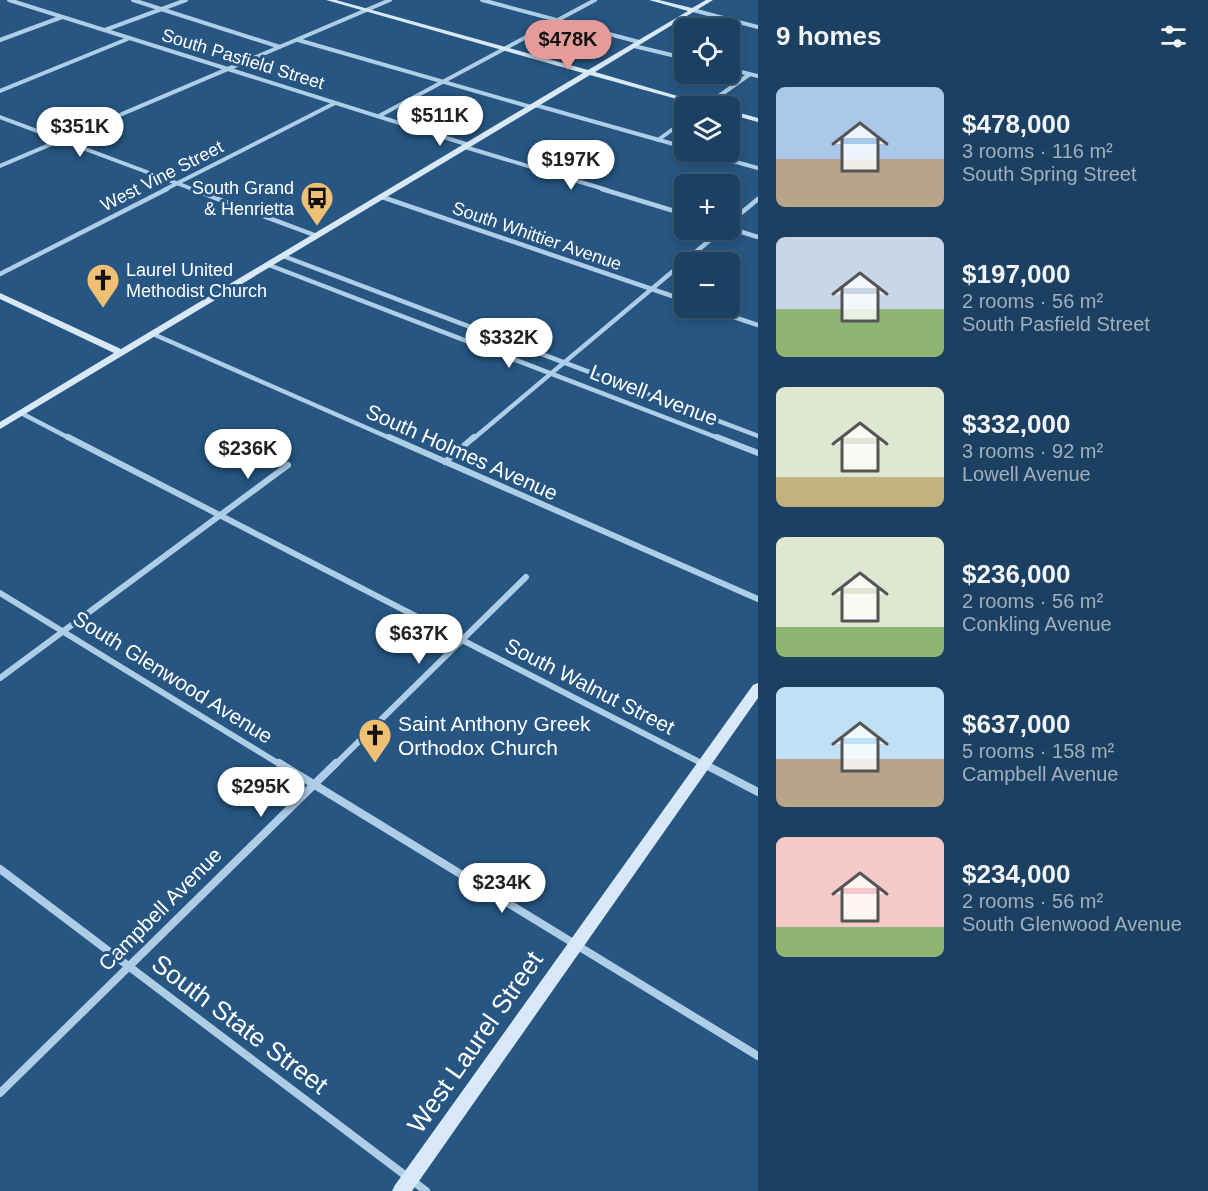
<!DOCTYPE html>
<html lang="en">
<head>
<meta charset="utf-8">
<style>
  :root { --surface:#1c4061; --page:#254767; --text:#f1f3f6; --muted:#a0afbd; --line:#3a5976; --accent:#e69b98 }
  body { margin:0; font-family:Helvetica,sans-serif; background:var(--page); color:var(--text); height:100vh; display:flex; flex-direction:column; font-size:22px; white-space:nowrap }
  * { box-sizing:border-box; margin:0 }
  p { font-size:20px; color:var(--muted) }
  .icon { flex:none; width:33px; height:33px; fill:none; stroke:currentColor; stroke-width:2; stroke-linecap:round; stroke-linejoin:round }
  .map { position:relative; flex:1; overflow:hidden }
  .drawer { display:flex; flex-direction:column; background:var(--surface); width:450px }
  .drawer>* { flex:none }
  .tools { position:absolute; left:674px; top:18px; display:grid; gap:12px }
  .tools a { display:grid; place-items:center; width:66px; height:66px; border-radius:9px; background:var(--surface); box-shadow:0 3px 9px #0003,0 0 0 2px var(--line); font-size:30px }
  .price { position:absolute; translate:-50% -51px; padding:0 14px; border-radius:21px; background:#fff; color:#222; font-size:20px; line-height:39px; filter:drop-shadow(0 2px 3px #0008) }
  .price::after { content:''; position:absolute; left:50%; top:36px; width:18px; height:14px; margin-left:-9px; background:inherit; clip-path:polygon(0 0,100% 0,50% 100%) }
  .price.on { background:var(--accent); color:#111 }
  ul { padding:0; list-style:none }
  li { display:flex; align-items:center; gap:18px; height:150px; padding:0 18px }
  li span { display:grid; place-items:center; flex:none; width:168px; height:120px; border-radius:9px; color:#555 }
  li>.icon { margin-inline-start:auto }
  span .icon { width:72px; height:72px; fill:#fffc; stroke-width:1 }
  li b { font-size:26px }
  h2 { display:flex; justify-content:space-between; align-items:center; height:72px; padding:0 18px; font-size:26px }
  main { display:flex; flex:1; min-height:0 }
  .map>svg:first-child { display:block }
  .lines { fill:none; stroke-linecap:round; stroke-linejoin:round }
  .street-far3 { stroke:#aecde6; stroke-width:4 }
  .street-far2 { stroke:#aecde6; stroke-width:4.5 }
  .street-far1 { stroke:#aecde6; stroke-width:6 }
  .street { stroke:#aecde6; stroke-width:8 }
  .secondary { fill:#d8e8f6; fill-rule:evenodd }
  .labels { text-anchor:middle; dominant-baseline:central; stroke-width:6; stroke-linejoin:round; paint-order:stroke }
  .far-street-label { font-size:18px; fill:#fff; stroke:#265681 }
  .far-poi-label { font-size:18px; fill:#fff; stroke:#265681; text-anchor:end }
  .street-label { font-size:21px; fill:#fff; stroke:#265681 }
  .poi-label { font-size:21px; fill:#fff; stroke:#265681; text-anchor:start }
  .near-street-label { font-size:26px; fill:#fff; stroke:#265681 }
</style>
</head>
<body>
<main>
<div class="map">
<svg width="758" height="1191" viewBox="0 0 758 1191">
  <rect width="100%" height="100%" fill="#265681"/>
  <g class="lines">
    <!-- street-far3 -->
    <path class="street-far3" d="M9,0L469,145
      M133,0L280,47
      M482,0L639,42
      M693,10L758,27
      M105,30L186,0
      M0,40L62,17
      M298,40L531,107
      M634,46L684,58
      M729,69L758,76
      M0,91L130,38
      M535,105L684,147
      M705,106L750,74
      M379,116L595,0
      M0,117L195,190
      M658,140L684,121
      M465,147L607,190
      M700,152L758,168
      M0,166L390,0
      M164,190L335,103"/>
    <!-- street-far2 -->
    <path class="street-far2" d="M191,189L317,236
      M602,189L684,214
      M382,197L684,300
      M729,223L758,199
      M729,228L758,237
      M283,256L758,436
      M269,265L721,439
      M0,274L167,189
      M707,308L758,325
      M153,334L392,439
      M21,413L71,439
      M473,439L722,230"/>
    <!-- street-far1 -->
    <path class="street-far1" d="M68,437L705,765
      M389,437L758,599
      M717,437L758,453
      M445,462L474,437
      M0,593L281,765
      M0,678L288,465
      M335,765L526,577"/>
    <!-- street -->
    <path class="street" d="M279,763L758,1056
      M702,763L758,792
      M0,869L426,1191
      M0,1093L336,763"/>
    <!-- secondary -->
    <path class="secondary" d="M326,0H336L588,70L688,11L649,0H659L692,8L706,0H713L595,72L712,106H702L590,75L0,429V422L114,353L0,299V293L121,349L583,73Z
      M729,110L758,118V122L729,114Z
      M758,683V698L412,1191H392L395,1185L753,685Z"/>
  </g>
  <!-- icons -->
  <defs>
    <g id="bus-pin" transform="scale(1.725)"><path d="M0 17L-7.5 6A9.5 9.5 0 1 1 7.5 6Z" fill="#efc074" stroke="#265681"/><path d="M-5-6H5V4H4V6H2V4H-2V6H-4V4H-5ZM-3.5-4V0h7V-4ZM-3.5 1.2v1.5H-2V1.2ZM2 1.2v1.5H3.5V1.2Z" fill="#111"/></g>
    <g id="church-pin" transform="scale(1.725)"><path d="M0 17L-7.5 6A9.5 9.5 0 1 1 7.5 6Z" fill="#efc074" stroke="#265681"/><path d="M-1.2-6h2.4v3.5h3.3v2.4h-3.3V6h-2.4V-.1h-3.3v-2.4h3.3Z" fill="#111"/></g>
  </defs>
  <g fill-rule="evenodd">
    <use href="#bus-pin" x="317" y="198"/>
    <use href="#church-pin" x="103" y="280"/>
    <use href="#church-pin" x="375" y="735"/>
  </g>
  <g class="labels">
    <!-- far-street labels -->
    <g class="far-street-label">
      <text transform="translate(243 59) rotate(17)">South Pasfield Street</text>
      <text transform="translate(162 176) rotate(-27)">West Vine Street</text>
      <text transform="translate(537 236) rotate(19)">South Whittier Avenue</text>
    </g>
    <!-- far-poi labels -->
    <g class="far-poi-label">
      <text x="294" y="188">South Grand<tspan x="294" dy="21">&amp; Henrietta</tspan></text>
      <text x="126" y="270" text-anchor="start">Laurel United<tspan x="126" dy="21">Methodist Church</tspan></text>
    </g>
    <!-- street labels -->
    <g class="street-label">
      <text transform="translate(654 395) rotate(21)">Lowell Avenue</text>
      <text transform="translate(462 452) rotate(24)">South Holmes Avenue</text>
      <text transform="translate(173 677) rotate(32)">South Glenwood Avenue</text>
      <text transform="translate(590 686) rotate(27)">South Walnut Street</text>
      <text transform="translate(160 909) rotate(-45)">Campbell Avenue</text>
    </g>
    <!-- poi labels -->
    <g class="poi-label">
      <text x="398" y="723">Saint Anthony Greek<tspan x="398" dy="24">Orthodox Church</tspan></text>
    </g>
    <!-- near-street labels -->
    <g class="near-street-label">
      <text transform="translate(240 1024) rotate(37)">South State Street</text>
      <text transform="translate(475 1042) rotate(-55)">West Laurel Street</text>
    </g>
  </g>
</svg>
<div class="tools">
<a><svg class="icon" aria-label="locate" viewBox="0 0 24 24"><circle cx="12" cy="12" r="6"/><path d="M12 2v4M12 18v4M2 12h4M18 12h4"/></svg></a>
<a><svg class="icon" aria-label="layers" viewBox="0 0 24 24"><path d="M12 4l9 5-9 5-9-5zM3 14l9 5 9-5"/></svg></a>
<a>+</a>
<a>−</a>
</div>
<b class="price on" style="left:568px;top:71px">$478K</b>
<b class="price" style="left:440px;top:147px">$511K</b>
<b class="price" style="left:80px;top:158px">$351K</b>
<b class="price" style="left:571px;top:191px">$197K</b>
<b class="price" style="left:509px;top:369px">$332K</b>
<b class="price" style="left:248px;top:480px">$236K</b>
<b class="price" style="left:419px;top:665px">$637K</b>
<b class="price" style="left:261px;top:818px">$295K</b>
<b class="price" style="left:502px;top:914px">$234K</b>
</div>
<section class="drawer">
<h2>9 homes<svg class="icon" aria-label="filters" viewBox="0 0 24 24"><path d="M4 7h16M4 17h16"/><circle cx="9" cy="7" r="2"/><circle cx="15" cy="17" r="2"/></svg></h2>
<ul>
<li><span style="background:linear-gradient(#a9c7e8 60%,#b9a48a 0)"><svg class="icon" aria-label="home" viewBox="0 0 24 24"><path d="M3 11l9-7 9 7M6 9v11h12V9"/></svg></span><div><b>$478,000</b><p>3 rooms · 116 m²</p><p>South Spring Street</p></div></li>
<li><span style="background:linear-gradient(#c9d6e8 60%,#8fb573 0)"><svg class="icon" aria-label="home" viewBox="0 0 24 24"><path d="M3 11l9-7 9 7M6 9v11h12V9"/></svg></span><div><b>$197,000</b><p>2 rooms · 56 m²</p><p>South Pasfield Street</p></div></li>
<li><span style="background:linear-gradient(#dfe7d0 75%,#c2b280 0)"><svg class="icon" aria-label="home" viewBox="0 0 24 24"><path d="M3 11l9-7 9 7M6 9v11h12V9"/></svg></span><div><b>$332,000</b><p>3 rooms · 92 m²</p><p>Lowell Avenue</p></div></li>
<li><span style="background:linear-gradient(#dfe7d0 75%,#8fb573 0)"><svg class="icon" aria-label="home" viewBox="0 0 24 24"><path d="M3 11l9-7 9 7M6 9v11h12V9"/></svg></span><div><b>$236,000</b><p>2 rooms · 56 m²</p><p>Conkling Avenue</p></div></li>
<li><span style="background:linear-gradient(#bfe0f5 60%,#b9a48a 0)"><svg class="icon" aria-label="home" viewBox="0 0 24 24"><path d="M3 11l9-7 9 7M6 9v11h12V9"/></svg></span><div><b>$637,000</b><p>5 rooms · 158 m²</p><p>Campbell Avenue</p></div></li>
<li><span style="background:linear-gradient(#f6c9c9 75%,#8fb573 0)"><svg class="icon" aria-label="home" viewBox="0 0 24 24"><path d="M3 11l9-7 9 7M6 9v11h12V9"/></svg></span><div><b>$234,000</b><p>2 rooms · 56 m²</p><p>South Glenwood Avenue</p></div></li>
</ul>
</section>
</main>
</body>
</html>
